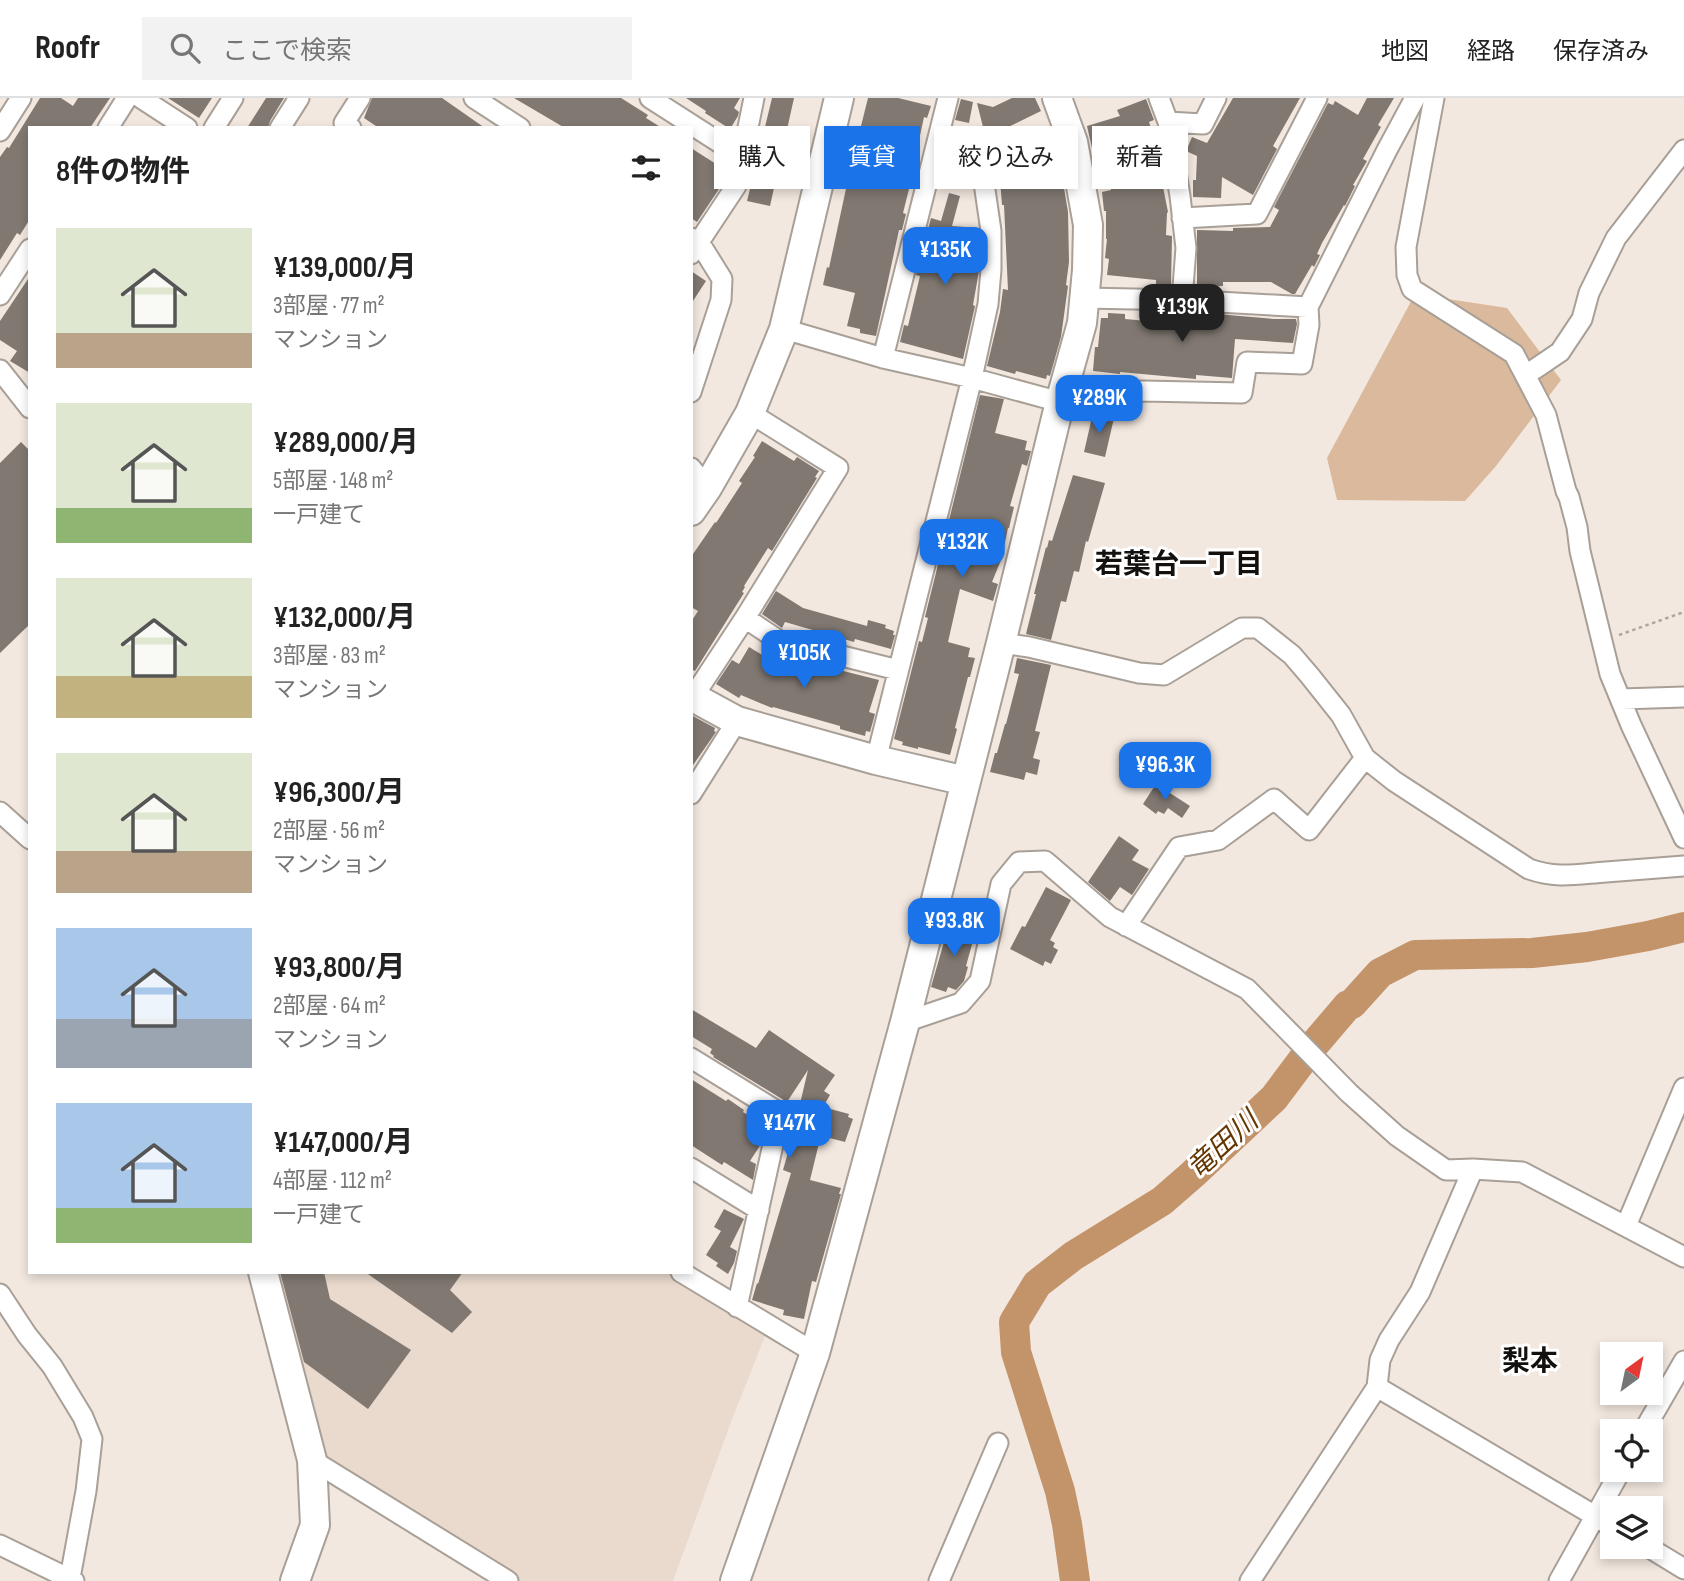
<!DOCTYPE html>
<html lang="ja">
<head>
<meta charset="utf-8">
<style>
  :root { --surface:#fff; --page:#f2f2f2; --text:#222; --muted:#767676; --line:#e0e0e0; --accent:#1a73e8 }
  body { margin:0; font-family:"Sofia Sans Condensed","Noto Sans JP",sans-serif; background:var(--page); color:var(--text); height:100vh; display:flex; flex-direction:column; font-size:26px; white-space:nowrap }
  * { box-sizing:border-box; margin:0 }
  p { font-size:23px; color:var(--muted) }
  .icon { flex:none; width:38px; height:38px; fill:none; stroke:currentColor; stroke-width:2; stroke-linecap:round; stroke-linejoin:round }
  .map { position:relative; flex:1; overflow:hidden }
  .details { position:absolute; left:28px; top:28px; width:665px; height:1148px; display:flex; flex-direction:column; background:var(--surface); border-radius:0px; box-shadow:0 4px 10px #0003 }
  .details>* { flex:none }
  .hud { position:absolute; left:714px; top:28px; width:665px; height:63px; display:flex; gap:14px }
  .needle { width:46px; rotate:33deg }
  .fabs { position:absolute; left:1600px; top:1244px; display:grid; gap:14px }
  .fabs a { display:grid; place-items:center; width:63px; height:63px; border-radius:0px; background:var(--surface); box-shadow:0 4px 10px #0003; font-size:35px }
  .price { position:absolute; translate:-50% -60px; padding:0 16px; border-radius:14px; background:var(--accent); color:#fff; font-size:23px; line-height:46px; filter:drop-shadow(0 2px 4px #0008) }
  .price::after { content:''; position:absolute; left:50%; top:42px; width:21px; height:16px; margin-left:-10px; background:inherit; clip-path:polygon(0 0,100% 0,50% 100%) }
  .price.on { background:#222; color:#fff }
  ul { padding:0; list-style:none }
  li { display:flex; align-items:center; gap:21px; height:175px; padding:0 28px }
  li span { display:grid; place-items:center; flex:none; width:196px; height:140px; border-radius:0px; color:#555 }
  li>.icon { margin-inline-start:auto }
  span .icon { width:84px; height:84px; fill:#fffc; stroke-width:1 }
  li b { font-size:30px }
  h2 { display:flex; justify-content:space-between; align-items:center; height:84px; padding:0 28px; font-size:30px }
  .tag { padding:0 24px; border-radius:0px; background:var(--surface); box-shadow:0 4px 10px #0003; font-size:24px; line-height:63px }
  .tag.on { background:var(--accent); color:#fff }
  header { display:flex; align-items:center; gap:42px; box-sizing:border-box; height:98px; padding:0 35px; background:var(--surface); border-bottom:2px solid var(--line) }
  header strong { font-size:33px }
  nav { display:flex; gap:38px; margin-inline-start:auto; font-size:24px }
  .search { width:490px; height:63px; background:var(--page); display:flex; align-items:center; gap:18px; box-sizing:border-box; padding:0 24px; border-radius:0px; color:var(--muted); font-size:26px }
  .map>svg:first-child { display:block }
  .built { fill:#eadacd }
  .green { fill:#dbb99c }
  .lines { fill:none; stroke-linecap:round; stroke-linejoin:round }
  .river { stroke:#c3936a; stroke-width:30 }
  .building { fill:#807871 }
  .street-casing { stroke:#a89f97; stroke-width:23 }
  .secondary-casing { stroke:#a89f97; stroke-width:32 }
  .path { stroke:#ada59f; stroke-width:2.5; stroke-dasharray:3.5 3.5; stroke-linecap:butt }
  .street { stroke:#fff; stroke-width:19 }
  .secondary { stroke:#fff; stroke-width:28 }
  .labels { text-anchor:middle; dominant-baseline:central; stroke-width:6; stroke-linejoin:round; paint-order:stroke }
  .neighbourhood-label { font-size:28px; font-weight:bold; fill:#13100d; stroke:#fff }
  .water-label { font-size:28px; font-style:italic; fill:#643700; stroke:#fff }
</style>
</head>
<body>
<header>
<strong>Roofr</strong>
<div class="search"><svg class="icon" aria-label="search" viewBox="0 0 24 24"><circle cx="10" cy="10" r="6"/><path d="M15 15l6 6"/></svg>ここで検索</div>
<nav><a>地図</a><a>経路</a><a>保存済み</a></nav>
</header>
<div class="map">
<svg width="1684" height="1483" viewBox="0 0 1684 1483">
  <rect width="100%" height="100%" fill="#f2e8e0"/>
  <!-- built -->
  <path class="built" d="M274,1174H669L765,1238L731,1324L673,1483H516L325,1364Z"/>
  <!-- green -->
  <path class="green" d="M1415,196L1507,210L1561,282L1496,368L1465,403L1337,402L1327,360Z"/>
  <g class="lines">
    <!-- river -->
    <path class="river" d="M1075,1483L1067,1426L1060,1393L1016,1254L1014,1224L1037,1186L1073,1158L1162,1103L1193,1076L1274,1000L1313,948L1348,907L1352,906L1380,875L1415,857L1532,855L1587,849L1648,838L1684,829"/>
  </g>
  <!-- building -->
  <path class="building" d="M40,0H61L73,8L78,0H110L90,30H30V121L20,137L17,135L0,162V59L7,49L9,50Z
    M168,0H212L199,20Z
    M266,0H284L270,23L268,30H247Z
    M372,0H442L485,30H379L364,20Z
    M514,0H621L648,17L646,20L662,30H565Z
    M686,0H740L734,10L739,14L738,18L730,31L705,15L706,13Z
    M772,0H794L770,108L747,103Z
    M868,0H898L931,8L927,20L924,19L918,47H920L903,115L906,116L902,132H899L876,238L860,235V231L847,228L855,195L823,187L827,169L829,170L850,72Z
    M1012,0H1035L1041,13L996,35L995,32L983,29L977,5L993,9Z
    M1233,0H1300L1273,48L1277,51L1253,97L1222,79L1221,100L1193,99V82H1196L1197,58L1186,53L1192,39L1207,45Z
    M1367,0H1394L1378,27L1381,29L1363,61L1367,63L1353,87L1355,88L1345,108L1344,107L1322,145L1317,156L1320,157L1314,169L1312,167L1295,196H1292L1271,184H1223V188H1197V132L1233,133V130L1270,129L1279,112L1274,109L1328,5L1333,7L1335,3L1358,17Z
    M961,1L973,4L969,25L955,22Z
    M1146,1L1154,22L1149,24L1162,62L1166,88L1163,89L1168,114L1167,115L1166,137L1172,138L1171,187L1156,186V182L1107,177L1109,161L1105,160L1107,141H1106V113H1104L1102,94L1111,92V87L1137,84L1135,73L1137,72L1126,42L1092,50L1087,28L1120,18L1117,12Z
    M1052,41L1058,72H1061L1068,114L1069,164L1066,187L1068,188L1061,239L1050,278L1047,277L1046,281L1016,273L1015,276L987,268L1000,214L1003,191L1008,192L1004,107H1002L1000,81H998L991,54L1003,50Z
    M691,50L727,73L725,82L697,124L691,120Z
    M956,58L959,59L961,65L958,84L941,81L946,59Z
    M949,95L960,98L952,128L978,130L979,134V173L973,207L975,208L963,261L900,244L904,227L908,228L920,178L916,177L931,120L941,123Z
    M691,173L706,183L691,206Z
    M30,178V275L10,263L17,253L0,242V223Z
    M1108,215L1125,216V221L1158,224V219L1187,222V216L1217,218V216L1274,221H1296L1297,226L1293,245L1235,241L1232,280L1196,277V281L1120,274V276L1093,273L1095,249H1098L1101,220H1108Z
    M980,297L1004,301L995,335L1027,343L1025,352L1031,353L1027,368L1022,366L1010,408L1014,409L1009,430H1008L1001,462L992,484L998,486L993,503L960,491L948,544L970,550L968,559L975,560L970,579H968L955,630L957,631L950,657L918,649V651L902,647L903,644L894,641L919,543L922,544L928,520L925,519Z
    M1093,315L1114,320L1105,359L1084,354Z
    M762,343L794,363L797,359L819,373L815,379L817,380L772,453L768,450L744,488L745,489L742,494L744,495L695,573L691,571V524L698,513L691,509V459L715,424L716,425L742,385L739,383L755,359L753,358Z
    M21,344L30,353V526L0,555V365Z
    M1073,377L1105,385L1088,444L1086,443L1079,474L1074,473L1066,504L1061,503L1051,542L1026,536L1036,496H1034L1046,449L1047,450L1049,442L1052,443Z
    M776,493L803,510L867,528L868,522L886,527L885,530L894,533L893,537H895L891,551L855,541L854,544L785,524L782,530L762,516Z
    M749,549L774,564L776,556L879,582L869,614L875,616L870,634L866,633L865,638L840,631V628L773,609L772,610L741,597L739,600L716,586L732,562L739,566Z
    M1017,560L1051,567L1035,633L1040,634L1033,660L1040,662L1037,677L1026,674L1024,682L990,674L995,655H997L1005,626H1006L1019,576L1014,575Z
    M691,617L715,630L714,633L716,634L691,670Z
    M1156,686L1190,708L1182,720L1168,710L1164,716L1158,713L1156,716L1143,706Z
    M1119,738L1139,752L1132,762L1149,771L1132,797L1120,789L1110,803L1088,784Z
    M1046,789L1071,802L1050,842L1055,845L1053,849L1058,852L1051,866L1045,863L1043,868L1010,851L1022,828L1025,829Z
    M948,824L976,832L966,868L968,869L964,883L956,892L948,889L946,894L931,889L944,844H942Z
    M691,911L756,950L769,932L835,977L824,993L830,997L823,1009L849,1016L848,1019L853,1021L845,1044L822,1038L821,1041H820L810,1082L841,1090L839,1096H841L816,1184L812,1183L804,1221L783,1217L784,1212L752,1202L757,1185L758,1186L791,1075L783,1072L791,1044L808,972L787,1004L713,959L714,958L710,955L712,951L691,938Z
    M691,981L726,1003L728,1001L744,1012L743,1014L765,1028L761,1046L750,1063L756,1066L753,1082L724,1064L722,1067L691,1047Z
    M724,1111L744,1121L730,1149L737,1153L734,1165L728,1176L716,1168L718,1165L706,1157L721,1133L714,1129Z
    M280,1174H324L330,1201L411,1252L368,1311L304,1264Z
    M365,1174H463L450,1192L472,1214L452,1235Z"/>
  <g class="lines">
    <!-- street casing -->
    <g class="street-casing">
      <path id="street" d="M141,0L187,30
        M474,0L520,30
        M650,0L742,59
        M1159,0L1168,24L1180,98L1186,150L1182,202
        M1434,0L1406,149L1407,177L1412,191L1514,256L1546,317L1566,393L1569,399L1577,429L1580,453L1610,576L1631,627L1684,740
        M1168,24L1203,26L1216,0
        M108,30L127,0
        M214,30L233,0
        M280,30L299,0
        M351,30L344,25L360,0
        M0,33L21,0
        M1182,120L1257,116L1317,0
        M691,140L699,144L722,181L721,202L691,294
        M691,156L736,88L754,0
        M0,197L30,151
        M1085,200L1182,202L1308,209
        M784,231L883,260L972,280L1060,304L1113,294L1143,293L1242,295L1247,264L1302,266L1309,227L1308,209L1387,52L1415,0
        M883,260L948,0
        M0,272L30,310
        M1526,277L1560,254L1582,221L1589,195L1616,140L1684,52
        M691,370L707,390
        M745,520L778,542L898,572
        M1001,545L1029,549L1139,575L1164,577L1242,530H1258L1292,557L1310,578L1341,617L1365,660L1394,683L1529,771C1557,781 1577,776 1606,774C1632,772 1658,770 1684,768
        M693,599L745,520L838,370L750,315
        M1621,601L1684,599
        M876,662L972,280L988,206L991,172V133L984,85L968,50L939,38
        M691,696L737,623
        M0,714L30,741
        M1126,828L1179,749L1218,742L1274,701L1309,732L1365,660
        M905,924L961,905L980,883L1001,786L1019,764L1045,763L1110,819L1247,891L1349,995L1397,1038L1446,1072L1473,1071L1522,1074L1684,1159
        M691,960L780,1015L737,1209
        M691,1070L759,1112
        M1626,1128L1684,990
        M681,1174L815,1255
        M0,1196L27,1237L52,1268L83,1319L92,1341L86,1393L70,1480
        M1377,1289L1612,1428
        M1643,1334L1684,1263
        M312,1362L508,1483
        M0,1447L74,1483
        M1648,1449L1684,1471
        M939,1483L998,1345
        M1250,1483L1377,1289L1380,1262L1389,1242L1420,1194L1473,1071
        M1559,1483L1621,1372"/>
    </g>
    <!-- secondary casing -->
    <g class="secondary-casing">
      <path id="secondary" d="M691,413L707,390L750,315L784,231L839,0
        M691,598L737,623L876,662L966,683
        M263,1174L312,1362L315,1427L295,1483
        M735,1483L815,1255L905,924L1001,545L1060,304L1082,225L1087,172L1088,127L1073,44L1057,0"/>
    </g>
    <!-- path -->
    <path class="path" d="M1619,537L1684,514"/>
    <!-- street -->
    <use href="#street" class="street"/>
    <!-- secondary -->
    <use href="#secondary" class="secondary"/>
  </g>
  <g class="labels">
    <!-- neighbourhood labels -->
    <g class="neighbourhood-label">
      <text x="1179" y="466">若葉台一丁目</text>
      <text x="1530" y="1263">梨本</text>
    </g>
    <!-- water labels -->
    <g class="water-label">
      <text transform="translate(1223 1047) rotate(-42)">竜田川</text>
    </g>
  </g>
</svg>
<div class="fabs">
<a><svg class="needle" viewBox="-14 -14 28 28"><path d="M0-13l5 13h-10z" fill="#e53935"/><path d="M0 13l5-13h-10z" fill="#767676"/></svg></a>
<a><svg class="icon" aria-label="locate" viewBox="0 0 24 24"><circle cx="12" cy="12" r="6"/><path d="M12 2v4M12 18v4M2 12h4M18 12h4"/></svg></a>
<a><svg class="icon" aria-label="layers" viewBox="0 0 24 24"><path d="M12 4l9 5-9 5-9-5zM3 14l9 5 9-5"/></svg></a>
</div>
<b class="price" style="left:945px;top:189px">¥135K</b>
<b class="price on" style="left:1182px;top:246px">¥139K</b>
<b class="price" style="left:1099px;top:337px">¥289K</b>
<b class="price" style="left:962px;top:481px">¥132K</b>
<b class="price" style="left:804px;top:592px">¥105K</b>
<b class="price" style="left:1165px;top:704px">¥96.3K</b>
<b class="price" style="left:954px;top:860px">¥93.8K</b>
<b class="price" style="left:789px;top:1062px">¥147K</b>
<div class="hud">
<a class="tag">購入</a>
<a class="tag on">賃貸</a>
<a class="tag">絞り込み</a>
<a class="tag">新着</a>
</div>
<section class="details">
<h2>8件の物件<svg class="icon" aria-label="filters" viewBox="0 0 24 24"><path d="M4 7h16M4 17h16"/><circle cx="9" cy="7" r="2"/><circle cx="15" cy="17" r="2"/></svg></h2>
<ul>
<li><span style="background:linear-gradient(#dfe7d0 75%,#b9a48a 0)"><svg class="icon" aria-label="home" viewBox="0 0 24 24"><path d="M3 11l9-7 9 7M6 9v11h12V9"/></svg></span><div><b>¥139,000/月</b><p>3部屋 · 77 m²</p><p>マンション</p></div></li>
<li><span style="background:linear-gradient(#dfe7d0 75%,#8fb573 0)"><svg class="icon" aria-label="home" viewBox="0 0 24 24"><path d="M3 11l9-7 9 7M6 9v11h12V9"/></svg></span><div><b>¥289,000/月</b><p>5部屋 · 148 m²</p><p>一戸建て</p></div></li>
<li><span style="background:linear-gradient(#dfe7d0 70%,#c2b280 0)"><svg class="icon" aria-label="home" viewBox="0 0 24 24"><path d="M3 11l9-7 9 7M6 9v11h12V9"/></svg></span><div><b>¥132,000/月</b><p>3部屋 · 83 m²</p><p>マンション</p></div></li>
<li><span style="background:linear-gradient(#dfe7d0 70%,#b9a48a 0)"><svg class="icon" aria-label="home" viewBox="0 0 24 24"><path d="M3 11l9-7 9 7M6 9v11h12V9"/></svg></span><div><b>¥96,300/月</b><p>2部屋 · 56 m²</p><p>マンション</p></div></li>
<li><span style="background:linear-gradient(#a9c7e8 65%,#9aa5b1 0)"><svg class="icon" aria-label="home" viewBox="0 0 24 24"><path d="M3 11l9-7 9 7M6 9v11h12V9"/></svg></span><div><b>¥93,800/月</b><p>2部屋 · 64 m²</p><p>マンション</p></div></li>
<li><span style="background:linear-gradient(#a9c7e8 75%,#8fb573 0)"><svg class="icon" aria-label="home" viewBox="0 0 24 24"><path d="M3 11l9-7 9 7M6 9v11h12V9"/></svg></span><div><b>¥147,000/月</b><p>4部屋 · 112 m²</p><p>一戸建て</p></div></li>
</ul>
</section>
</div>
</body>
</html>
